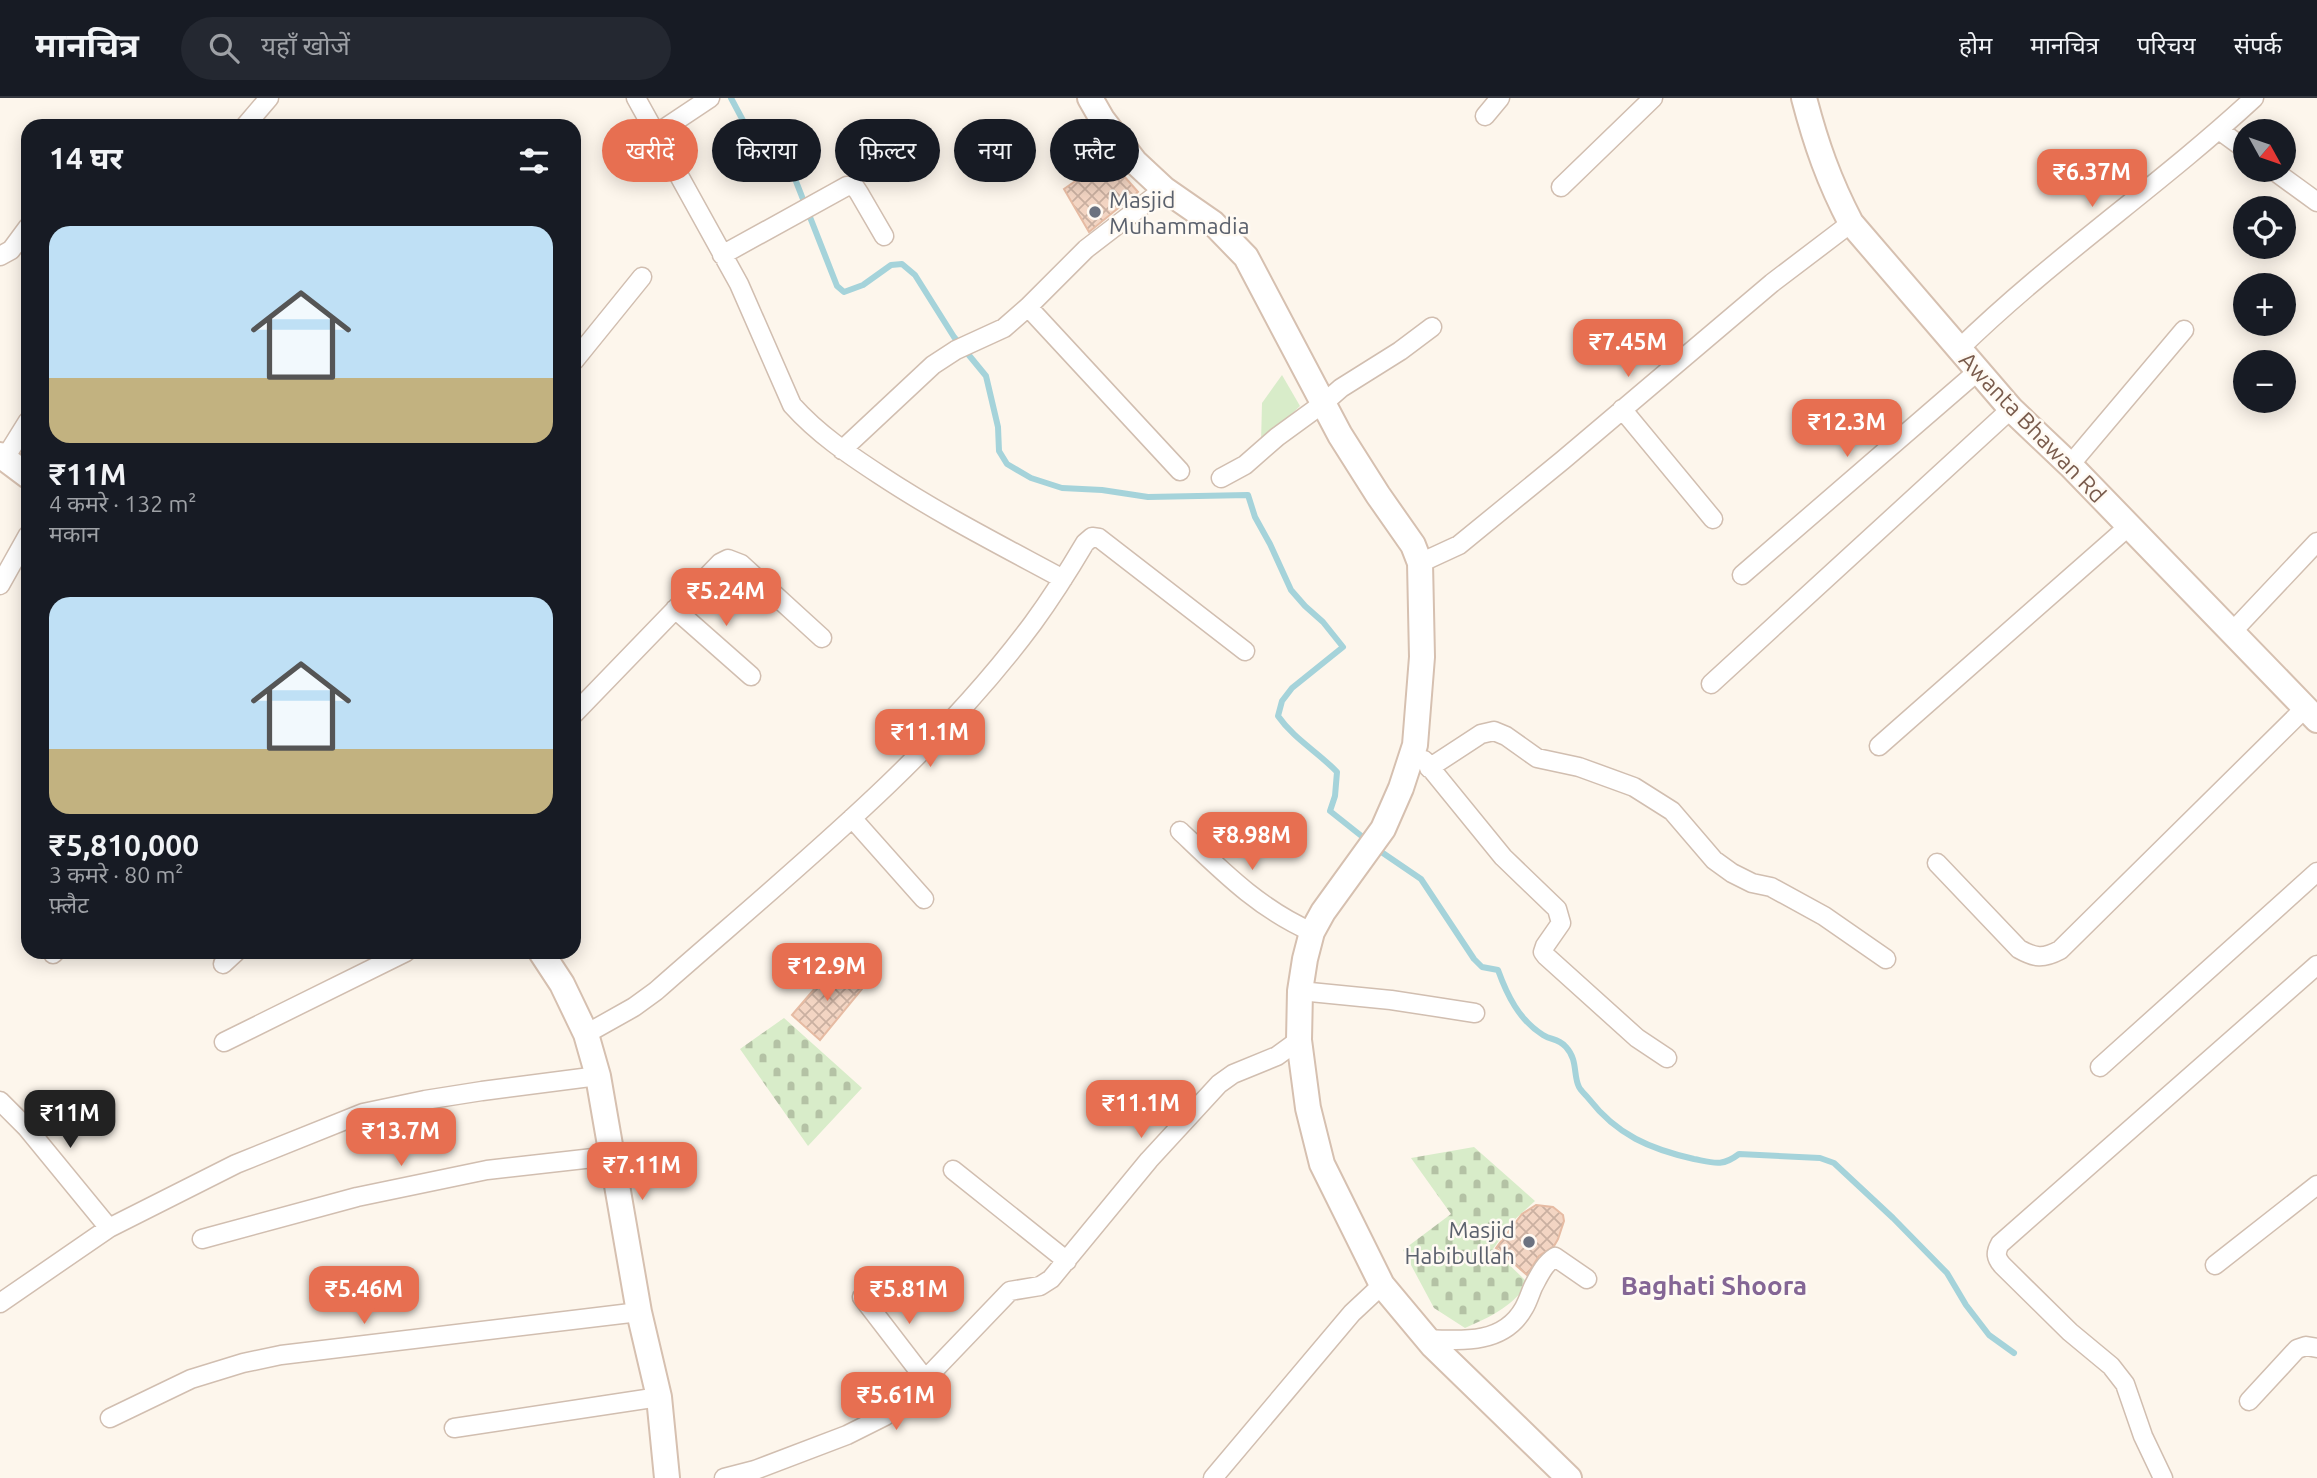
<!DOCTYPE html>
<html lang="hi">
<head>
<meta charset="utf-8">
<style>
  :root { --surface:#171b24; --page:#242831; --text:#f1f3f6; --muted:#9ea1a6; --line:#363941; --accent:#e76f51 }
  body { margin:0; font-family:Ubuntu,"Noto Sans Devanagari",sans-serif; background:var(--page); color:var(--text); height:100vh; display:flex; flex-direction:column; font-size:26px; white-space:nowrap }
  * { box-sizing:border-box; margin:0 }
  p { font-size:23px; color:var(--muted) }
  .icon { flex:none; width:38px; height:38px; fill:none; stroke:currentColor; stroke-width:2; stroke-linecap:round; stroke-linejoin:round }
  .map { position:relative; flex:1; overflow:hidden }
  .details { position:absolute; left:21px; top:21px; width:560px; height:840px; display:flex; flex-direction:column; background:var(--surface); border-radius:21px; box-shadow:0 4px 18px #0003 }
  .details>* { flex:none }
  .top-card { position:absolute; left:602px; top:21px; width:665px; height:63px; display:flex; gap:14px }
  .needle { width:46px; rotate:130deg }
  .fabs { position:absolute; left:2233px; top:21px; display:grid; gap:14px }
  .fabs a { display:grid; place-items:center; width:63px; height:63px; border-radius:50%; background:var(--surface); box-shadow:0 4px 18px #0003; font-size:35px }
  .price { position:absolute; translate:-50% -60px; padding:0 16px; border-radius:14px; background:var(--accent); color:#fff; font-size:23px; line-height:46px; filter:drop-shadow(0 2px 4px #0008) }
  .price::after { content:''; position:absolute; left:50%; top:42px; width:21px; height:16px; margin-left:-10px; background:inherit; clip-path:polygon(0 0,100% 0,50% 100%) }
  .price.active { background:#222; color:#fff }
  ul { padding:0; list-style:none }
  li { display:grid; align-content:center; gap:14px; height:371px; padding:0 28px }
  li span { display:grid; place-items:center; height:217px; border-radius:21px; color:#555 }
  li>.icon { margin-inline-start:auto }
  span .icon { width:126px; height:126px; fill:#fffc; stroke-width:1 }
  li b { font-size:30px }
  h2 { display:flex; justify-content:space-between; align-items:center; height:84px; padding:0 28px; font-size:30px }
  .tag { padding:0 24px; border-radius:32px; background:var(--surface); box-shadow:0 4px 18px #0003; font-size:24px; line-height:63px }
  .tag.active { background:var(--accent); color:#fff }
  header { display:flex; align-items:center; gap:42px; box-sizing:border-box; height:98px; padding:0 35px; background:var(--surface); border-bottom:2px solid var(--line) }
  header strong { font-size:33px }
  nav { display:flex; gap:38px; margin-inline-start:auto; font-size:24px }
  .search { width:490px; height:63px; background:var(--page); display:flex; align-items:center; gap:18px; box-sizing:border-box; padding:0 24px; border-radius:38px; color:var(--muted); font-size:26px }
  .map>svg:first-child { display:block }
  .cemetery { fill:url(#cemetery-stones) }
  .green { fill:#d8ecc9 }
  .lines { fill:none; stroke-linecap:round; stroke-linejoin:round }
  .stream { stroke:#a5d3da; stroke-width:6 }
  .building { fill:url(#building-cross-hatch); stroke:#e6bba3; stroke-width:2 }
  .street-casing { stroke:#d1beb0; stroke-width:21 }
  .secondary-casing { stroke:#d6c0b0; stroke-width:28 }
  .street { stroke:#fff; stroke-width:18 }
  .secondary { stroke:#fff; stroke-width:24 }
  .worship-dot { fill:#6b7280; stroke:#fffaf3; stroke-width:2.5 }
  .labels { text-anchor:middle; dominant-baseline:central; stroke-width:5; stroke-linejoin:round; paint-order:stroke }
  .worship-label { font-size:23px; fill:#5b616d; stroke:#fffaf3; text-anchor:start }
  .street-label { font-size:23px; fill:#7a5c4d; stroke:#fffaf3 }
  .quarter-label { font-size:26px; font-weight:bold; fill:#846695; stroke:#fffaf3 }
</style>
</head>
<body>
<header>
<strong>मानचित्र</strong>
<div class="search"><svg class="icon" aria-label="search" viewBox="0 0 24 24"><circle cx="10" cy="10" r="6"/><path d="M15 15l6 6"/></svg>यहाँ खोजें</div>
<nav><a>होम</a><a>मानचित्र</a><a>परिचय</a><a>संपर्क</a></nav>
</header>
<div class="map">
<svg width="2317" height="1380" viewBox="0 0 2317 1380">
  <defs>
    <pattern id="cemetery-stones" width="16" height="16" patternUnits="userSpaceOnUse" patternTransform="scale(1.75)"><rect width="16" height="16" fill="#d8ecc9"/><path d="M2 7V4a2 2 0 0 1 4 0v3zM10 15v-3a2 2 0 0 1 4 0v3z" fill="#b4c2a5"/></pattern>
    <pattern id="building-cross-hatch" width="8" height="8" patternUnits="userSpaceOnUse" patternTransform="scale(1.75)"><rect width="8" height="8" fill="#f3d5c3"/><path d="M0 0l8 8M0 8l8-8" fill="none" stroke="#cab0a1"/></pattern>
  </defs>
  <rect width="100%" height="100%" fill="#fdf6ec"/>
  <!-- cemetery -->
  <path class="cemetery" d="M784,920L862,990L808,1048L740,951Z
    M1474,1049L1535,1103L1513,1123L1493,1151L1528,1185C1513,1208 1490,1219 1465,1230L1434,1210L1403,1152L1451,1116L1411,1060Z"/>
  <!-- green -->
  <path class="green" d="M1282,277L1300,308L1261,345L1262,305Z"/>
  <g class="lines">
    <!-- stream -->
    <path class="stream" d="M731,0L747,30L779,40L837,188L844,194L863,187L891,167L902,166L915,177L954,239L986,278L998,329L999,353L1007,366L1031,380L1062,390L1102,392L1148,399L1248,397L1255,419L1270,446L1291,492L1305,508L1323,524L1343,549L1292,590L1282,603L1278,618C1294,641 1318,654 1337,674L1335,698L1330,713L1369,744
      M1377,751L1421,781L1474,861L1482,869L1498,872C1507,897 1519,922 1543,937C1552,943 1557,939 1566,949C1578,962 1573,977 1579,989C1581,993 1586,997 1589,1001C1617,1037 1650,1051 1694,1061C1714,1065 1722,1069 1739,1056L1820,1060L1834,1065L1893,1120L1947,1175L1966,1207L1989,1237L2014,1255"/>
  </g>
  <!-- building -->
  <path class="building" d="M1108,60L1138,94L1089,134L1064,91Z
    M833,869L862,891L820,942L792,917Z
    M1536,1107L1553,1109L1563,1117L1564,1123L1558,1141L1554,1148L1539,1158L1527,1177L1496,1150L1522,1116Z"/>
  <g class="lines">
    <!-- street casing -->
    <g class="street-casing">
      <path id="street" d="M636,0L739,186L792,307C818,336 848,356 880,377C939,416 1002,448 1063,481
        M1485,18L1500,0
        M245,28L269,0
        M2219,32L2245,51
        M656,36L710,0
        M2273,72L2317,104
        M1561,89L1653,0
        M722,157L847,88L855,89L859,95L884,138
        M0,158L11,152L28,129
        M1028,209L1180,373
        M1958,252C2051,161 2159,88 2254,0
        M574,263L642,179
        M1622,311L1713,421
        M842,352L933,267L956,252L1004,230L1028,209L1086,151L1164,91
        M5,360L28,323
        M2070,367L2184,232
        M1221,380L1245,367L1277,339L1325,304L1341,290L1400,253L1432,229
        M1420,465L1459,447L1563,362L1772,185L1851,125
        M1742,477L1978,273
        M0,487L28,437
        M675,511L751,578
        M2232,534L2317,444
        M1711,586L2011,311
        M574,616L720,465L728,461L741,466L822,540
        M1879,648L2129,428
        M1424,662L1503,759L1557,811L1561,825L1545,848L1543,854L1546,858L1637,940L1667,960
        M1429,670L1481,636L1494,633L1506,638L1537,660L1579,669L1634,689L1672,713L1714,762L1732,775L1752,785L1771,789L1824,818L1886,861
        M852,720L924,801
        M1180,733C1221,772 1259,811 1312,834
        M1937,765L2019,851C2035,860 2043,861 2060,852L2305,610
        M53,856L55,854
        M223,866L236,854
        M1300,893L1391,902L1475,915
        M586,936L634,909L656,893C785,779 930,664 1033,525C1052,499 1069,472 1085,445L1092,439L1099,440L1245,553
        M224,944L406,854
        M2100,969L2317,774
        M0,1003L27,1030L109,1130
        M953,1072L1067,1163
        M202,1141L357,1099L487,1072L611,1058
        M2215,1167L2317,1087
        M862,1199L925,1281
        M0,1205L109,1130L236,1066L363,1015L425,1002L482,993L598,978
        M1427,1241C1463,1243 1504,1246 1524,1210C1528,1203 1530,1196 1533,1189C1539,1178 1544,1166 1555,1159L1587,1181
        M2249,1303L2297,1251L2306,1248L2317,1250
        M110,1320L191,1281L243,1265L281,1257L639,1214
        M454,1330L659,1299
        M724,1380L755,1372L847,1337L885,1318L915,1292L1010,1193L1040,1188L1051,1181L1149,1062L1219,986L1233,976L1277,958L1299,942
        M1213,1380L1352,1215L1382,1187
        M2163,1380L2143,1338L2125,1286L2111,1268L2070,1234L2002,1167C1996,1160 1995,1155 2000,1146L2317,867"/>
    </g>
    <!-- secondary casing -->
    <g class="secondary-casing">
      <path id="secondary" d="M1090,0L1102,21L1135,64L1164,91L1213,125L1246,159L1340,337L1378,397L1413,447L1420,465L1422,559L1415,647L1401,690L1383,731L1323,814L1312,834L1305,861L1300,893L1299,942L1308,1010L1322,1066L1382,1187L1433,1248L1569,1380
        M1804,0C1816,46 1829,83 1851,125L2011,311L2070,367L2317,622
        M0,357L28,378
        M541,854L562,886L586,936L598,978L639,1214L659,1299L667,1380"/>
    </g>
    <!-- street -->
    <use href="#street" class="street"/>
    <!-- secondary -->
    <use href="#secondary" class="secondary"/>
  </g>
  <!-- markers -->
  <g class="worship-dot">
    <circle cx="1095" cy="114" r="7"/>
    <circle cx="1529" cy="1144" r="7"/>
  </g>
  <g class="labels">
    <!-- worship labels -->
    <g class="worship-label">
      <text x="1109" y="101">Masjid<tspan x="1109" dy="26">Muhammadia</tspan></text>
      <text x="1515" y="1131" text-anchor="end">Masjid<tspan x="1515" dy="26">Habibullah</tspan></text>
    </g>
    <!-- street labels -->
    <g class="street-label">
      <text transform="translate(2033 329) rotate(46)">Awanta Bhawan Rd</text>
    </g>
    <!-- quarter labels -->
    <g class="quarter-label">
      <text x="1714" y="1187">Baghati Shoora</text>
    </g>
  </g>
</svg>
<div class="fabs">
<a><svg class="needle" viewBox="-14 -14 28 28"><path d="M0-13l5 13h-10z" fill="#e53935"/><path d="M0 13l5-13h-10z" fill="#9ea1a6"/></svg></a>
<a><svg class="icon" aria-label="locate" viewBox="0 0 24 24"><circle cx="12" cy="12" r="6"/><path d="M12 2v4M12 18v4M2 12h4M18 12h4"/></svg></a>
<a>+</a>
<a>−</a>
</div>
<b class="price" style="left:2092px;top:111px">₹6.37M</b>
<b class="price" style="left:1628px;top:281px">₹7.45M</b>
<b class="price" style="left:1847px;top:361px">₹12.3M</b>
<b class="price" style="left:726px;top:530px">₹5.24M</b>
<b class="price" style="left:930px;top:671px">₹11.1M</b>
<b class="price" style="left:1252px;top:774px">₹8.98M</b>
<b class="price" style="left:827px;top:905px">₹12.9M</b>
<b class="price" style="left:1141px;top:1042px">₹11.1M</b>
<b class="price active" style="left:70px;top:1052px">₹11M</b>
<b class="price" style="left:401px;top:1070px">₹13.7M</b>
<b class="price" style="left:642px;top:1104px">₹7.11M</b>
<b class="price" style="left:364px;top:1228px">₹5.46M</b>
<b class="price" style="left:909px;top:1228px">₹5.81M</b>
<b class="price" style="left:896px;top:1334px">₹5.61M</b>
<div class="top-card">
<a class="tag active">खरीदें</a>
<a class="tag">किराया</a>
<a class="tag">फ़िल्टर</a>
<a class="tag">नया</a>
<a class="tag">फ़्लैट</a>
</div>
<section class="details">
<h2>14 घर<svg class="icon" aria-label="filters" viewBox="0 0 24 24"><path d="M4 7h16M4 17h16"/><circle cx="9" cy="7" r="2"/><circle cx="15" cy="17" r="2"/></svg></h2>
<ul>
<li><span style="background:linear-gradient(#bfe0f5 70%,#c2b280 0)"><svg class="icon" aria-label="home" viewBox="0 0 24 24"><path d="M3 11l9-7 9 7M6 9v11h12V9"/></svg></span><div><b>₹11M</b><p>4 कमरे · 132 m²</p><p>मकान</p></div></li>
<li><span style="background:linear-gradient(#bfe0f5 70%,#c2b280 0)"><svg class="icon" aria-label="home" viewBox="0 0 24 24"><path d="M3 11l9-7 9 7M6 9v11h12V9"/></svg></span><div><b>₹5,810,000</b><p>3 कमरे · 80 m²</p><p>फ़्लैट</p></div></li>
</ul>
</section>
</div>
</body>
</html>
